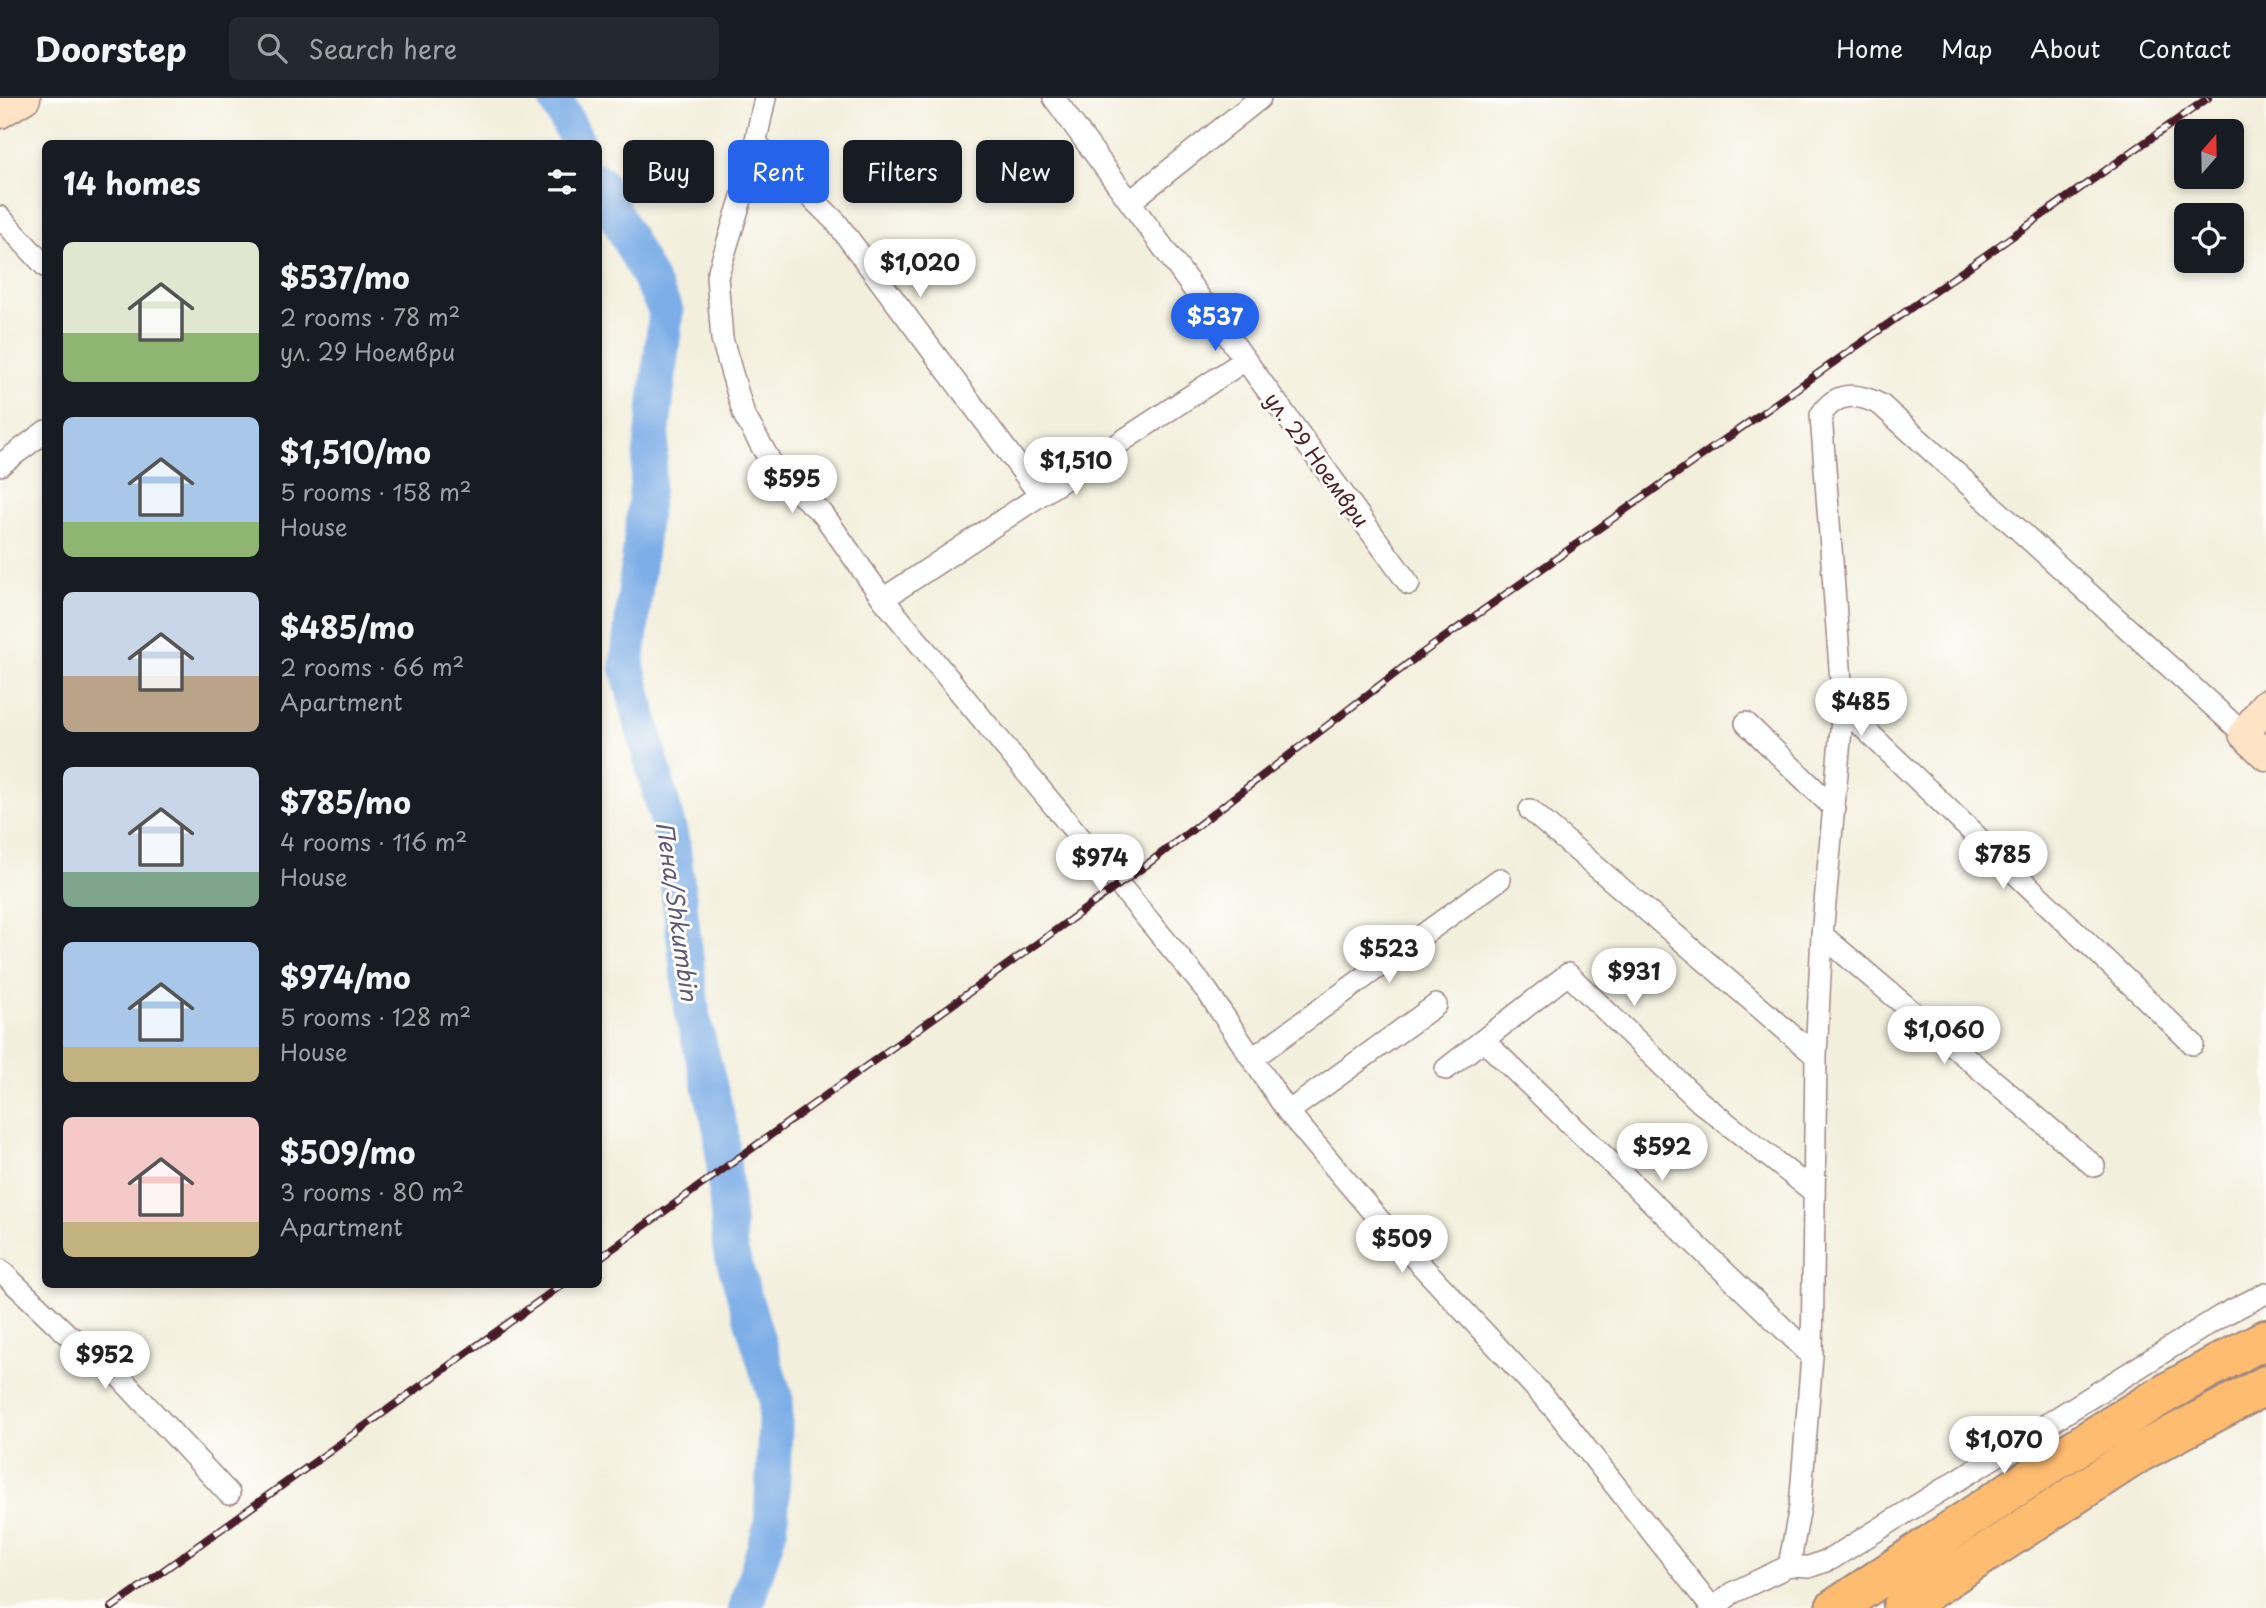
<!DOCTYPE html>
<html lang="en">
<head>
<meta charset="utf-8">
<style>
  :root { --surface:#171b24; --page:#242831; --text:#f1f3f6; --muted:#9ea1a6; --line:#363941; --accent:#2563eb }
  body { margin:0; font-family:"Playpen Sans",sans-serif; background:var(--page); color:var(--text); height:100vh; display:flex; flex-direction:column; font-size:26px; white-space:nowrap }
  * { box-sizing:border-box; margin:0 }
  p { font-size:23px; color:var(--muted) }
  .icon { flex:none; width:38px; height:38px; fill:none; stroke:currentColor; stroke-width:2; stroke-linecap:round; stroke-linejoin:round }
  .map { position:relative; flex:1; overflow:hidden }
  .side { position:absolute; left:42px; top:42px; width:560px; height:1148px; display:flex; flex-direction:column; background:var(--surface); border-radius:10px; box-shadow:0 4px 10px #0003 }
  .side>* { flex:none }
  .banner { position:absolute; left:623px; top:42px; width:665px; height:63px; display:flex; gap:14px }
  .needle { width:46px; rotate:20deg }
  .tools { position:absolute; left:2174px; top:21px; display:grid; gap:14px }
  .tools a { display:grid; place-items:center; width:70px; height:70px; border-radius:10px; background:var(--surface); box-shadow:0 4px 10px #0003; font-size:35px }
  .price { position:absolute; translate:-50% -60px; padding:0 16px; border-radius:24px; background:#fff; color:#222; font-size:23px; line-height:46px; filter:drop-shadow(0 2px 4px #0008) }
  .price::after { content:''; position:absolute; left:50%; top:42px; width:21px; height:16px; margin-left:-10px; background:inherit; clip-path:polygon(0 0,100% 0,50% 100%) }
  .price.on { background:var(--accent); color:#fff }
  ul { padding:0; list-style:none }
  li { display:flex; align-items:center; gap:21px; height:175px; padding:0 21px }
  li span { display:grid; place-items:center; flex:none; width:196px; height:140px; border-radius:10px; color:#555 }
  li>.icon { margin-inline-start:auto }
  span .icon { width:84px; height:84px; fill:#fffc; stroke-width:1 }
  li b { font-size:30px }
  h2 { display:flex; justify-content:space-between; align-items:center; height:84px; padding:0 21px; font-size:30px }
  .tag { padding:0 24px; border-radius:10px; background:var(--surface); box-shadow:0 4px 10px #0003; font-size:24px; line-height:63px }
  .tag.on { background:var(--accent); color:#fff }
  header { display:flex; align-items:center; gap:42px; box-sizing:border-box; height:98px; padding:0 35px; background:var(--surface); border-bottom:2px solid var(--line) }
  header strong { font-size:33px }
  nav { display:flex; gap:38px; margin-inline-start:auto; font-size:24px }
  .search { width:490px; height:63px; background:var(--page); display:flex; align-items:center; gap:18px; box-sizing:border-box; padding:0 24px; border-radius:10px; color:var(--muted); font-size:26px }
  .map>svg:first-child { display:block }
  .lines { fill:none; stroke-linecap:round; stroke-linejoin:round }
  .river { stroke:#7bade7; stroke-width:35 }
  .street-casing { stroke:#9e8784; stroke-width:24 }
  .secondary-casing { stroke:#9e8784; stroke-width:33 }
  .highway-casing { stroke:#9e8784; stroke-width:42 }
  .street { stroke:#fff; stroke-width:21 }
  .secondary { stroke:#fee4c5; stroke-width:30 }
  .highway { stroke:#fdbc6f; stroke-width:38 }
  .rail-casing { stroke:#4a1f2b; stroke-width:8 }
  .rail { stroke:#fdfcf7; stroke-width:5; stroke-dasharray:16; stroke-linecap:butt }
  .labels { text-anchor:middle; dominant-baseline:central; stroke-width:6; stroke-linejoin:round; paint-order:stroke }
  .street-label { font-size:21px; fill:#4a1f2b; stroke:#fdfcf7 }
  .water-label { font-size:23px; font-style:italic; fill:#5e5876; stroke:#fdfcf7 }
</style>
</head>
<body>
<header>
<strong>Doorstep</strong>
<div class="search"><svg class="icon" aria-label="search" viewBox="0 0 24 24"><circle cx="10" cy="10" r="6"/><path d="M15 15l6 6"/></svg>Search here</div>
<nav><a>Home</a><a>Map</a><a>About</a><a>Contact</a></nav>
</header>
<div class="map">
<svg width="2266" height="1510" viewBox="0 0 2266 1510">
  <rect width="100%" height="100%" fill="#fdfcf7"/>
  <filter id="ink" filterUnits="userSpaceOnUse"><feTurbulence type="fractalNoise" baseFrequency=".0143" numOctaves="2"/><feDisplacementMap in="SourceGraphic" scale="14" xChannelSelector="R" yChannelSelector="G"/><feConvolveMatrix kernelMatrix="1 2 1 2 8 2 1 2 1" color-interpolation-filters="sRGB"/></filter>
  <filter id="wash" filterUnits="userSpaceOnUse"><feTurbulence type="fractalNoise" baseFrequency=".00686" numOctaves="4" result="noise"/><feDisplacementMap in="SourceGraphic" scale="28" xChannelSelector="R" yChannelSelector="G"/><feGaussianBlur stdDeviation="1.57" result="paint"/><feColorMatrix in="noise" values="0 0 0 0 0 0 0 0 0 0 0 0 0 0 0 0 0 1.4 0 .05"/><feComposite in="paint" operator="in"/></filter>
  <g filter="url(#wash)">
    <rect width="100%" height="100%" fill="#f3efdd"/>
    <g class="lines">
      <!-- river -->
      <path class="river" d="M555,0L579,46
        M598,83L666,213L627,568L673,747L693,920L721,1033L730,1151L776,1302L771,1428L745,1510"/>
    </g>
  </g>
  <g filter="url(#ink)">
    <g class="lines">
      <!-- street casing -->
      <g class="street-casing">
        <path id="street" d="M765,0L748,79L717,179L722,241L744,317L778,377L823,416L883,501L1207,893L1288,1014L1381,1124L1555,1311L1712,1510
          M1054,0L1409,486
          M755,44L836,124L1040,397
          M1131,103L1260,0
          M0,119L46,169
          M0,367L46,333
          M883,501L1245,262
          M1843,610L2193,946
          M1746,625L1835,711
          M1530,712L1816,958
          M1822,837L2094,1068
          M1483,942L1812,1258
          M1253,960L1500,781
          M1446,971L1568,876L1700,1004L1814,1094
          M1288,1014L1436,907
          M0,1172L67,1236L106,1264L229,1396
          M1789,1468L1800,1409L1812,1258L1816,958L1822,837L1843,610L1821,317C1836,293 1858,295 1881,307L2244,636
          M1714,1510L1732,1495L1789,1468L1809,1469L1831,1461L2221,1218L2266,1195"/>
      </g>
      <!-- secondary casing -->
      <g class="secondary-casing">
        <path id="secondary" d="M0,15L25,0
          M2266,606L2244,636L2266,657"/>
      </g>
      <!-- highway casing -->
      <g class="highway-casing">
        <path id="highway" d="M1835,1510C1976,1417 2115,1316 2266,1241
          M1902,1510L2139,1355L2266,1287"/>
      </g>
      <!-- street -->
      <use href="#street" class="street"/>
      <!-- secondary -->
      <use href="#secondary" class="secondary"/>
      <!-- highway -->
      <use href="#highway" class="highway"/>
      <!-- rail casing -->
      <g class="rail-casing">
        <path id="rail" d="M598,1161L1145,768L1414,561L2208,0
          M111,1510L563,1186"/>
      </g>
      <!-- rail -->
      <use href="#rail" class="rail"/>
    </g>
  </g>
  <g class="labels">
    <!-- street labels -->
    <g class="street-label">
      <text transform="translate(1318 361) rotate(54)">ул. 29 Ноември</text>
    </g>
    <!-- water labels -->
    <g class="water-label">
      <text transform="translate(678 813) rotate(82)">Пена/Shkumbin</text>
    </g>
  </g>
</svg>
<div class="tools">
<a><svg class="needle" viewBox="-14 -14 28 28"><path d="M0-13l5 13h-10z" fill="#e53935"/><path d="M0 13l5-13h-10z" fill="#9ea1a6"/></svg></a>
<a><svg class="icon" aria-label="locate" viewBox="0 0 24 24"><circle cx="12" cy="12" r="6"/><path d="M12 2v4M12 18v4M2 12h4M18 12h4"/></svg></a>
</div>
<b class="price" style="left:920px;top:201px">$1,020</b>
<b class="price on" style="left:1215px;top:255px">$537</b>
<b class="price" style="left:1076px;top:399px">$1,510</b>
<b class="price" style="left:792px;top:417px">$595</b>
<b class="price" style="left:1861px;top:640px">$485</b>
<b class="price" style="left:2003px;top:793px">$785</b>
<b class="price" style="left:1100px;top:796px">$974</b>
<b class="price" style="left:1389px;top:887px">$523</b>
<b class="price" style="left:1634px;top:910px">$931</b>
<b class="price" style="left:1944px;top:968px">$1,060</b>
<b class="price" style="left:1662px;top:1085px">$592</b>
<b class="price" style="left:1402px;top:1177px">$509</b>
<b class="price" style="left:105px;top:1293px">$952</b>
<b class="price" style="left:2004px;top:1378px">$1,070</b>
<div class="banner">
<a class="tag">Buy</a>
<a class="tag on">Rent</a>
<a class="tag">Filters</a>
<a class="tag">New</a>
</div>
<section class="side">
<h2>14 homes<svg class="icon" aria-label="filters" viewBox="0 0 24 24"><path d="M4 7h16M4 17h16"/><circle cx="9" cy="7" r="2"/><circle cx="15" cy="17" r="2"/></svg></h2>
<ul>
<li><span style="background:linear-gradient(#dfe7d0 65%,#8fb573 0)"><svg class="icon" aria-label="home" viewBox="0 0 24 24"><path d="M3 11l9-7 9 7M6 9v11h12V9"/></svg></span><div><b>$537/mo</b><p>2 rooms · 78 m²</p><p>ул. 29 Ноември</p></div></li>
<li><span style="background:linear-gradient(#a9c7e8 75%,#8fb573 0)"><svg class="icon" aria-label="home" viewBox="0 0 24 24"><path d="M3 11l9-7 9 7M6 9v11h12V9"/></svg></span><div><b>$1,510/mo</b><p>5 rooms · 158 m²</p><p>House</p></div></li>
<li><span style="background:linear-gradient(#c9d6e8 60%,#b9a48a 0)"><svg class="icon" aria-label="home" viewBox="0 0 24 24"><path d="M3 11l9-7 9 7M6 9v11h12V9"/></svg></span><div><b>$485/mo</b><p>2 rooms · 66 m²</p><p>Apartment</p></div></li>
<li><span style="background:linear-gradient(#c9d6e8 75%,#7fa58c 0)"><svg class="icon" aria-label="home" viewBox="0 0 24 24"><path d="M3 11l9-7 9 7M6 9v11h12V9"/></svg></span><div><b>$785/mo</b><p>4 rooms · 116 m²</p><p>House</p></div></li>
<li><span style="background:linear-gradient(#a9c7e8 75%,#c2b280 0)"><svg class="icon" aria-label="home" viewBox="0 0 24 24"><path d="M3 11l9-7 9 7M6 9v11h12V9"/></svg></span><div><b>$974/mo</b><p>5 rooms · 128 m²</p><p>House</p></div></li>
<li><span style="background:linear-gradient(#f6c9c9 75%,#c2b280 0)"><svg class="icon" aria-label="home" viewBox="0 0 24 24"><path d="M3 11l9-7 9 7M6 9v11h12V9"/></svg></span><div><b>$509/mo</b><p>3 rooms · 80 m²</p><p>Apartment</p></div></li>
</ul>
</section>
</div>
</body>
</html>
